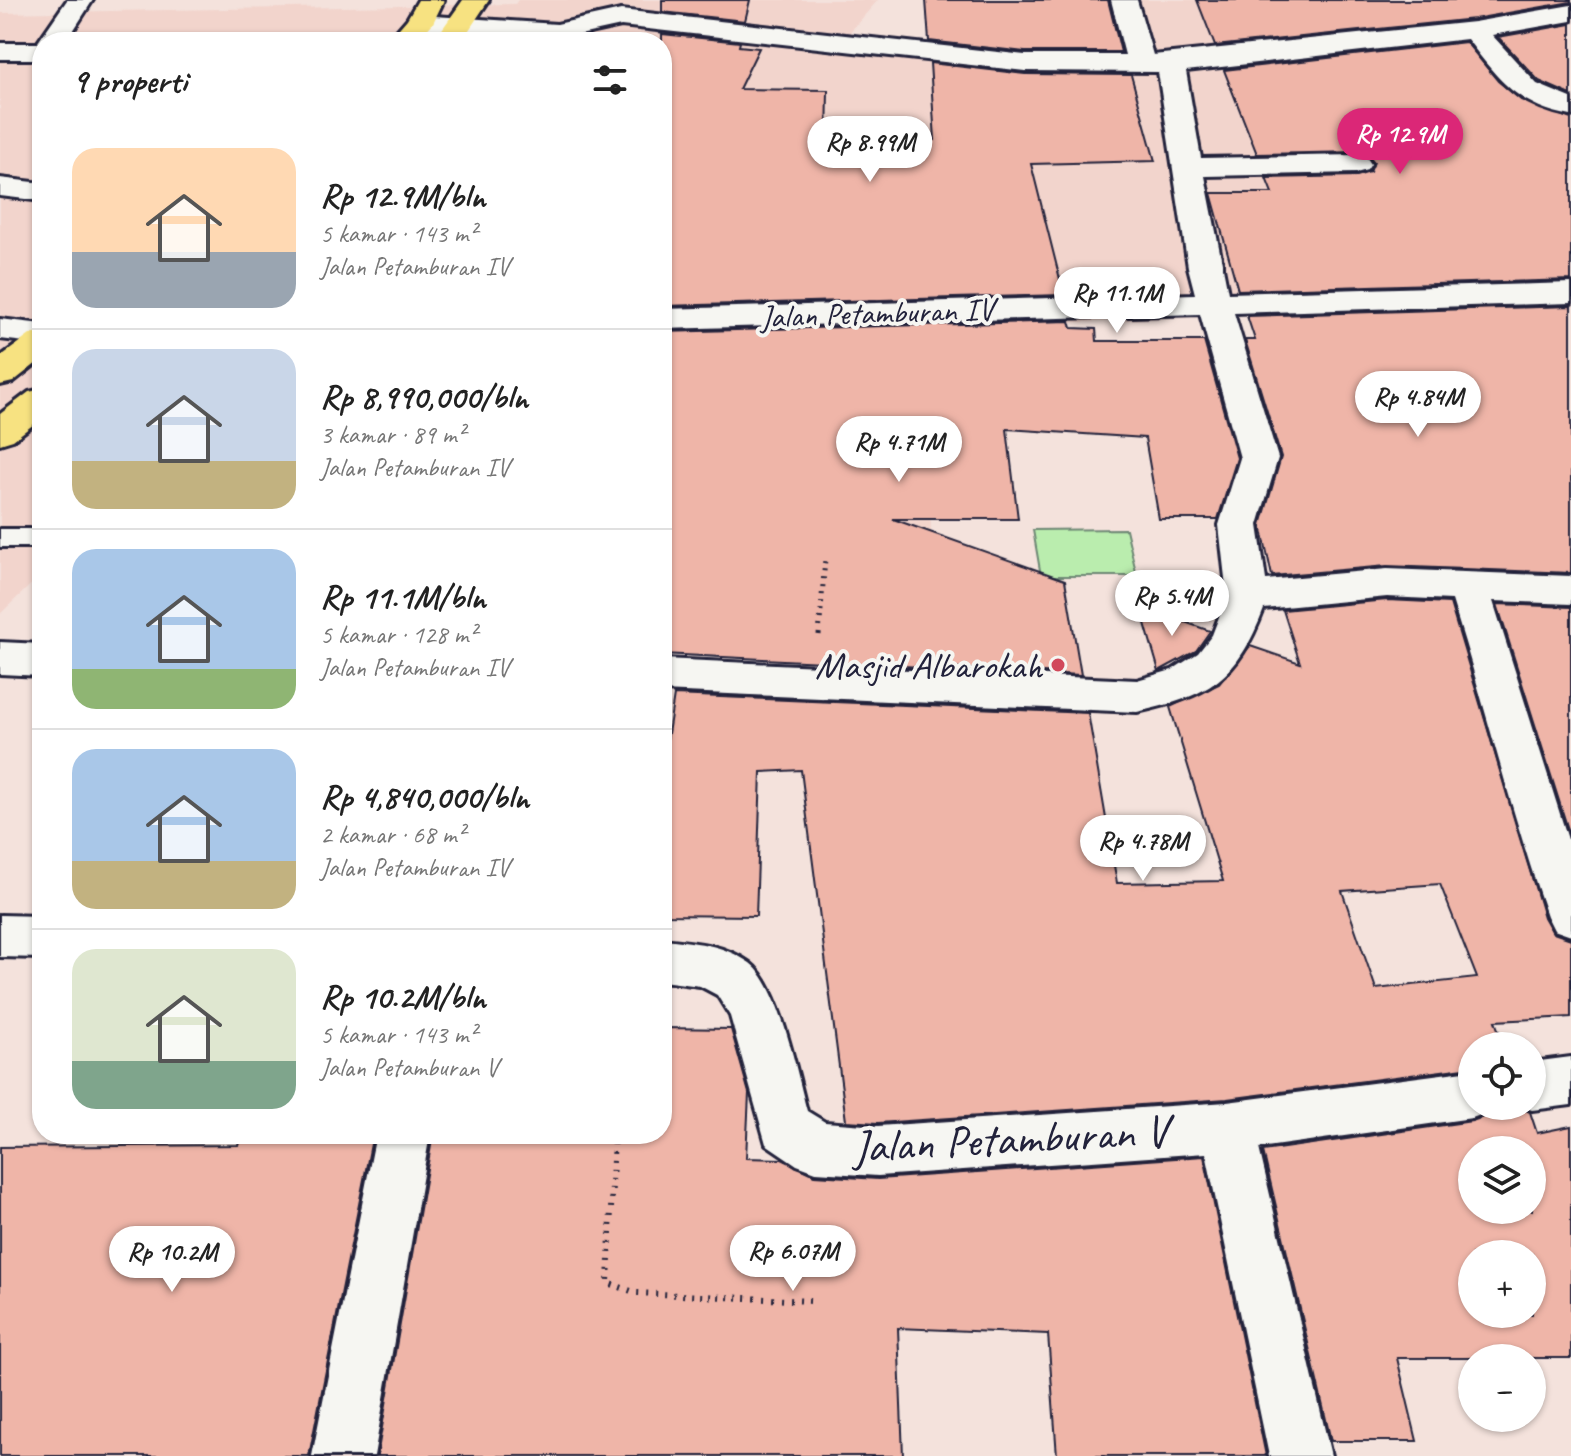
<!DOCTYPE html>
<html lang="id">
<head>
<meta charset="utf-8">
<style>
  :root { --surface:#fff; --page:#f2f2f2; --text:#222; --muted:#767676; --line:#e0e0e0; --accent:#db2777 }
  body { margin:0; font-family:Caveat,sans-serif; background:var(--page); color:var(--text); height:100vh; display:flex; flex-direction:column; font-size:30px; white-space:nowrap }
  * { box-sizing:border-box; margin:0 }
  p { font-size:26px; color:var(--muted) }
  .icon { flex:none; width:44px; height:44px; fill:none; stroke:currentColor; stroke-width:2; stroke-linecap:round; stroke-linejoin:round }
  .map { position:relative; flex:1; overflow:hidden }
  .panel { position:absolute; left:32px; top:32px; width:640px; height:1112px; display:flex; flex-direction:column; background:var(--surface); border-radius:32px; box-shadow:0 2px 6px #0004 }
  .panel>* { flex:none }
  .tools { position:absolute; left:1458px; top:1032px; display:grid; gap:16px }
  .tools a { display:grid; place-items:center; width:88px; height:88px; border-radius:50%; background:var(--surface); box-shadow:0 2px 6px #0004; font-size:40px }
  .price { position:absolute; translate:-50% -68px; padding:0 18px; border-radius:28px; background:#fff; color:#222; font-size:26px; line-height:52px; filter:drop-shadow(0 2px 4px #0008) }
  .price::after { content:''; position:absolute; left:50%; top:48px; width:24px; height:18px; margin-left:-12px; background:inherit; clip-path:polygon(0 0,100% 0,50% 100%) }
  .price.selected { background:var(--accent); color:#fff }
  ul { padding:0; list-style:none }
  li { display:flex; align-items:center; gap:24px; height:200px; padding:0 40px }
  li+li { border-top:2px solid var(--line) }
  li span { display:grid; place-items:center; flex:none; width:224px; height:160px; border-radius:24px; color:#555 }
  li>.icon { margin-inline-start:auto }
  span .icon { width:96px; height:96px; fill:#fffc; stroke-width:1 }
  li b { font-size:34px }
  h2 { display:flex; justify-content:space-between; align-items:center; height:96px; padding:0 40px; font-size:34px }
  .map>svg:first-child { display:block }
  .built { fill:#f2d4cc }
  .green { fill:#baedae; stroke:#6e8874; stroke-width:2 }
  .building { fill:#efb5a8; stroke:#22223b; stroke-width:2; fill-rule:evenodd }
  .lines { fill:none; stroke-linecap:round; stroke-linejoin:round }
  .lane-casing { stroke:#22223b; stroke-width:6 }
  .street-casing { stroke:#22223b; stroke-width:6 }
  .secondary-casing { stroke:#22223b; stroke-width:6 }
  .primary-casing { stroke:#22223b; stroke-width:6 }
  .path-far1 { stroke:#22223b; stroke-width:5; stroke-dasharray:2 6; stroke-linecap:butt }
  .path { stroke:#22223b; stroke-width:6; stroke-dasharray:2 7; stroke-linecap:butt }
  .lane { fill:#f6f6f2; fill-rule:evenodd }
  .street { fill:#f6f6f2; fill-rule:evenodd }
  .secondary { fill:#f6f6f2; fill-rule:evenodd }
  .primary { fill:#f7e281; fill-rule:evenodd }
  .poi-dot { fill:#d1495b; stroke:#f6f6f2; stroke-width:3 }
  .labels { text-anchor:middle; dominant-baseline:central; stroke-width:8; stroke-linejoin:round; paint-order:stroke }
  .far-street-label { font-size:32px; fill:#22223b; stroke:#f6f6f2 }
  .poi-label { font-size:38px; fill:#22223b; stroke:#f6f6f2; text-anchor:end }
  .near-street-label { font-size:46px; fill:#22223b; stroke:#f6f6f2 }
</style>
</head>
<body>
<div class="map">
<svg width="1571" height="1456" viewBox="0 0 1571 1456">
  <rect width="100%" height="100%" fill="#f4e2dc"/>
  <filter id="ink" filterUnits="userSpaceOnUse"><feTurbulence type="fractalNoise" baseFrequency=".0125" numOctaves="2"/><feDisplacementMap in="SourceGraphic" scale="16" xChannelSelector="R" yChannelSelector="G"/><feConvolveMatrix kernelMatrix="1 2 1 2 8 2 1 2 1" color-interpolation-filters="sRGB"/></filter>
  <g filter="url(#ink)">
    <!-- built -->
    <path class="built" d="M518,0H878L836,48L1028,60L1148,52L1124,0H1358L1385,35L1496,34L1546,111H1571V300L929,329L931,548L662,551V42H42V574L0,614V13L515,4Z"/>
    <!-- green -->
    <path class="green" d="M1126,529L1137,576H1041L1033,530Z"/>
    <!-- building -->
    <path class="building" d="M662,0H750L745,21L662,12Z
      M926,0H1108L1121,52H1025L929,41Z
      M1197,0H1571V2L1474,19L1215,46Z
      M1571,24V95L1539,81L1498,37Z
      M662,34L740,42L739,46L759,48L739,89L828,90L827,142L935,140L930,63L1025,74L1131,75L1155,161L1031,164L1064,295L662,306Z
      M1466,42L1498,81L1521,100L1571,119V280L1238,290L1211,193H1272L1266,178L1357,176L1370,172L1374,162L1368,155L1356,152L1257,154L1224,70Z
      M1571,306V573L1387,566L1272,576L1261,525L1281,457L1245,340H1255L1247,316Z
      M1070,321L1072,328L1096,329L1097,341H1204L1237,458L1218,519H1159L1145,438L1007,429L1018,519H893L1065,580L1081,675L662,654V332Z
      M1387,600L1450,603L1544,917L1553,933L1571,939V1017L1495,1021L1504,1046H1472V1067L1227,1099L878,1123L846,1121L801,770L761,772L756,916L662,915V772L674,695L1088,713L1117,883L1223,881L1170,707L1219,684L1250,646L1300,663L1283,610ZM1440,884L1477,978L1376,989L1342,891Z
      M1497,604L1571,607V839Z
      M1140,606L1210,631L1196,651L1159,671Z
      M662,1028L731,1029L749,1093L746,1158L782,1159L815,1175L878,1179L1204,1156L1266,1456H1057L1048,1334L898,1328L903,1456H377L433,1134H662Z
      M1496,1106H1518L1530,1112L1537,1133L1571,1126V1358H1397L1417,1441H1331L1263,1151L1472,1121L1492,1114ZM1472,1150H1532V1210H1472ZM1472,1254H1532V1314H1472Z
      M241,1134H373L309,1456H0V1147L238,1145Z"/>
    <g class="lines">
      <!-- lane casing -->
      <g class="lane-casing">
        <path id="lane" d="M0,529H42V547H0Z"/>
      </g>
      <!-- street casing -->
      <g class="street-casing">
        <path id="street" d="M67,0H93L66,42H42V48L38,42Z
          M1111,0H1137L1153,55L1474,22L1571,5V21L1492,35L1537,84L1571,98V116C1517,106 1499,80 1467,39L1186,71L1201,158L1356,155L1367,158L1371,164L1367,170L1356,173L1205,176L1228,293L1571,283V303L1234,313L1278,458L1258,525L1266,580L1387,569L1571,576V604L1493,601L1571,849V936L1554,930L1547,916C1511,812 1485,705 1452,600L1387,597L1264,609C1237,680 1209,696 1137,712L662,691V659L1137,680L1172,670L1198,653L1212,635L1227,596L1219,525L1240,458L1200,314L662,329V309L1195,294L1188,267L1158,72L1025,71L621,26L557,40L419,31L409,29L405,23L409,17L419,15L557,24L621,10L1025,55H1125Z
          M0,178L42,183V201L0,196Z
          M0,319L42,324V344L0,339Z
          M0,642L42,644V676L0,674Z
          M0,915L42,916V958L0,957Z
          M662,939C693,942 723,944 750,963C780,985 797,1074 807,1111L825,1122L878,1126L1227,1102L1472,1070V1106H1493L1491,1111L1472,1118L1259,1148L1331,1456H1269L1206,1153L878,1176L816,1172L797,1165L766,1144L730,1016L717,995L700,986L662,981Z
          M1571,1057V1105L1532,1110L1521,1106H1532V1062Z
          M376,1134H430L374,1456H312Z"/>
      </g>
      <!-- secondary casing -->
      <g class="secondary-casing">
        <path id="secondary" d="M0,43H42V59H0Z"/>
      </g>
      <!-- primary casing -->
      <g class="primary-casing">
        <path id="primary" d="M418,0H444L433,23L416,42H387L407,19Z
          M463,0H489L461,42H433Z
          M42,331V359L13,382L0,385V357L30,335Z
          M42,389V418L13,440L0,444V414L29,392Z"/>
      </g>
      <!-- path-far1 -->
      <path class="path-far1" d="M819,635L825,559"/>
      <!-- path -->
      <path class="path" d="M614,1134L608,1283L637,1293L811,1301"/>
      <!-- lane -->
      <use href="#lane" class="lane"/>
      <!-- street -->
      <use href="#street" class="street"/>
      <!-- secondary -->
      <use href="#secondary" class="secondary"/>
      <!-- primary -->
      <use href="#primary" class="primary"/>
    </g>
  </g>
  <!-- markers -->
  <circle class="poi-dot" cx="1058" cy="665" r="8"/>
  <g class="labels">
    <!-- far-street labels -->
    <g class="far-street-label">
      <text transform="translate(877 313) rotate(-2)">Jalan Petamburan IV</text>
    </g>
    <!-- poi labels -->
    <g class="poi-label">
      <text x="1042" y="665">Masjid Albarokah</text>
    </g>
    <!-- near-street labels -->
    <g class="near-street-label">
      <text transform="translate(1010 1139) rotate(-3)">Jalan Petamburan V</text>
    </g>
  </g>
</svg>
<div class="tools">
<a><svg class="icon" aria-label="locate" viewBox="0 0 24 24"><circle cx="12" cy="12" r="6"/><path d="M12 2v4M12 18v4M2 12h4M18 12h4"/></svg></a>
<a><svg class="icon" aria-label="layers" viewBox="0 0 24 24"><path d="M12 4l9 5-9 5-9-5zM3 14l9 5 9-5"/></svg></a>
<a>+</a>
<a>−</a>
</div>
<b class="price selected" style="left:1400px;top:176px">Rp 12.9M</b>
<b class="price" style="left:870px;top:184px">Rp 8.99M</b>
<b class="price" style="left:1117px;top:335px">Rp 11.1M</b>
<b class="price" style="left:1418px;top:439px">Rp 4.84M</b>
<b class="price" style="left:899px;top:484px">Rp 4.71M</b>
<b class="price" style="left:1172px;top:638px">Rp 5.4M</b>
<b class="price" style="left:1143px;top:883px">Rp 4.78M</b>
<b class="price" style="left:793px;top:1293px">Rp 6.07M</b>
<b class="price" style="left:172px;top:1294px">Rp 10.2M</b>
<section class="panel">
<h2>9 properti<svg class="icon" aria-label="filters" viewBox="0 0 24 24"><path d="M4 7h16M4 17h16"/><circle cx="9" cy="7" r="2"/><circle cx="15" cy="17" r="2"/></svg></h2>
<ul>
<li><span style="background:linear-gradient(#ffd9b3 65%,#9aa5b1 0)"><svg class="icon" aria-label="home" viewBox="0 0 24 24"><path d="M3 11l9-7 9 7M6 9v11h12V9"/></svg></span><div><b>Rp 12.9M/bln</b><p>5 kamar · 143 m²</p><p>Jalan Petamburan IV</p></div></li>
<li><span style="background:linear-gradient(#c9d6e8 70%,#c2b280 0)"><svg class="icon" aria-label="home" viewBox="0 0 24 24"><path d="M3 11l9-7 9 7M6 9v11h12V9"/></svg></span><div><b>Rp 8,990,000/bln</b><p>3 kamar · 89 m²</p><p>Jalan Petamburan IV</p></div></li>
<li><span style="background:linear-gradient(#a9c7e8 75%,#8fb573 0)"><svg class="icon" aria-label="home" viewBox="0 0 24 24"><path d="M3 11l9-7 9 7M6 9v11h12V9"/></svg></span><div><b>Rp 11.1M/bln</b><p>5 kamar · 128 m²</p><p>Jalan Petamburan IV</p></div></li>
<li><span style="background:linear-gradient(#a9c7e8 70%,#c2b280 0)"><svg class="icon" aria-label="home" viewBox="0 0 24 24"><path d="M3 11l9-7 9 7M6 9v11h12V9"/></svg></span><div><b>Rp 4,840,000/bln</b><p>2 kamar · 68 m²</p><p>Jalan Petamburan IV</p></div></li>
<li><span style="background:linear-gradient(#dfe7d0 70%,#7fa58c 0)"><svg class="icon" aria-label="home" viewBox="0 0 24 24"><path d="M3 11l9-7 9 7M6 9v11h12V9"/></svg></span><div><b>Rp 10.2M/bln</b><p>5 kamar · 143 m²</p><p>Jalan Petamburan V</p></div></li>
</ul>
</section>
</div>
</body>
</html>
